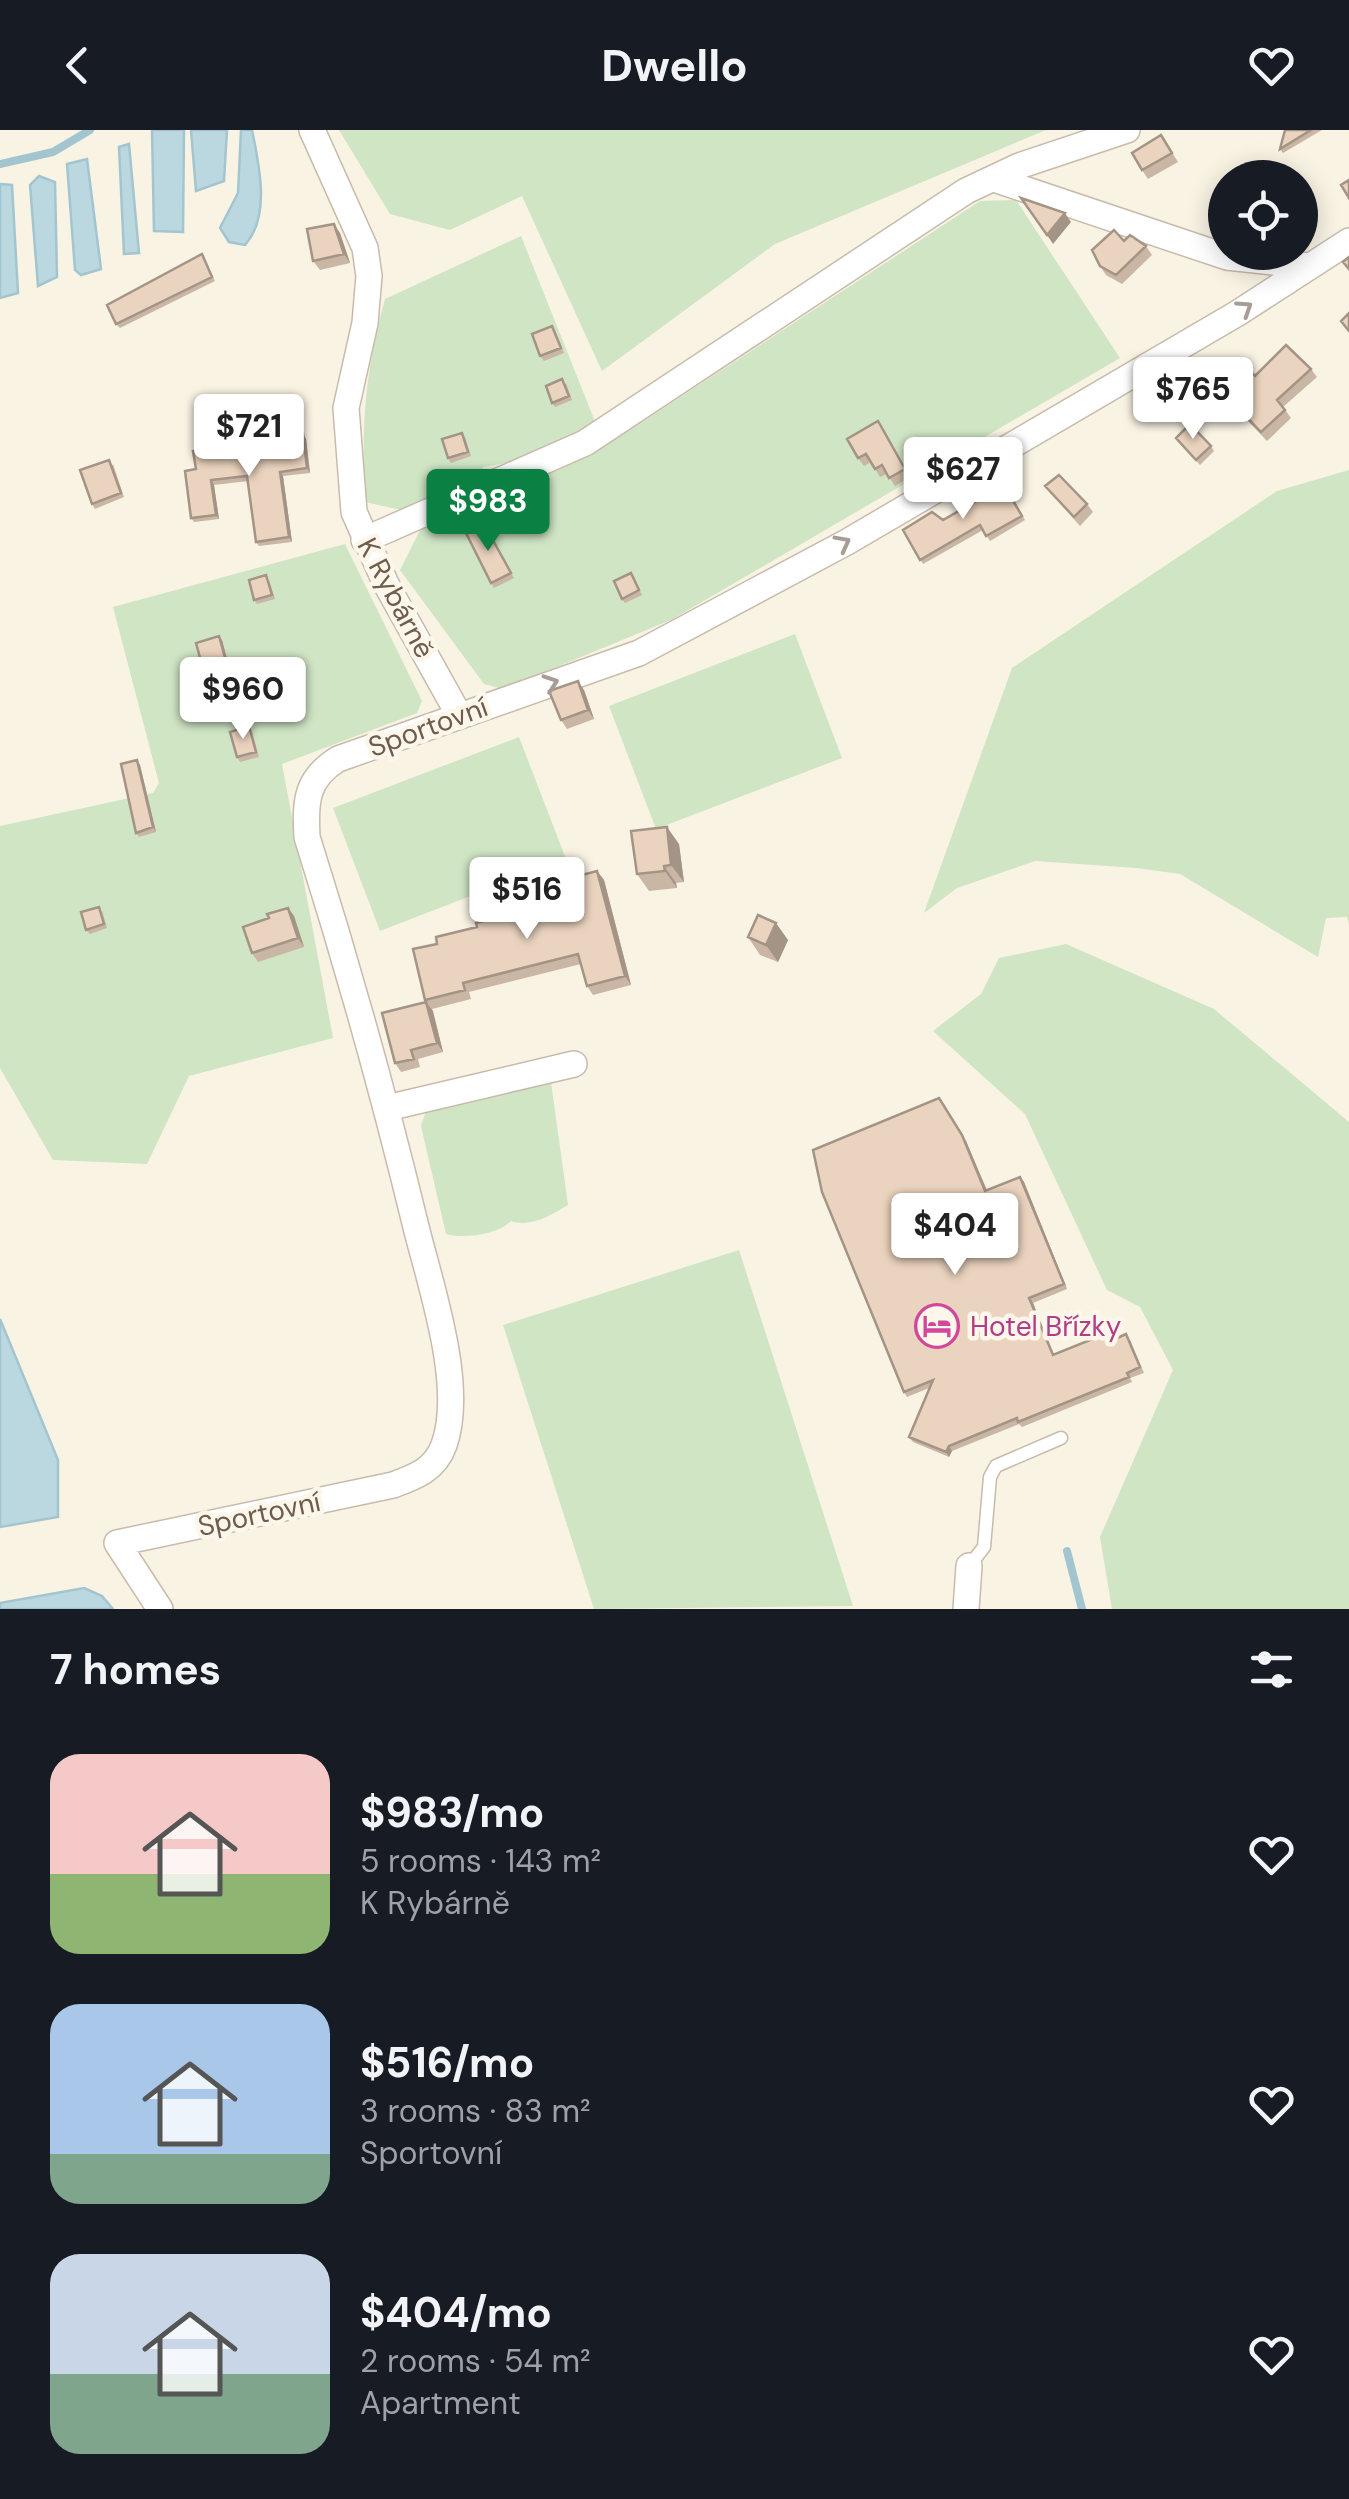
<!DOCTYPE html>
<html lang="en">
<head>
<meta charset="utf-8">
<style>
  :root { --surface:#171b24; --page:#20242c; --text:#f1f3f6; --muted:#9ea1a6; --accent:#0b8043 }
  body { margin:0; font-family:"DM Sans",sans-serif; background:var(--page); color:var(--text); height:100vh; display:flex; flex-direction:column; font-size:38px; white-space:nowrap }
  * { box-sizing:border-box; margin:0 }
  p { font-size:32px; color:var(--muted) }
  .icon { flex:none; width:55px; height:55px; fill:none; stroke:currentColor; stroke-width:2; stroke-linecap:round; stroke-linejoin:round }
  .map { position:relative; height:1479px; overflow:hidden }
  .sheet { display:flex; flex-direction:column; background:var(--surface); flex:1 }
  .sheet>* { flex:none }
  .controls { position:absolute; left:1208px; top:30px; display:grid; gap:20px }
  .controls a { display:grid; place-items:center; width:110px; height:110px; border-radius:50%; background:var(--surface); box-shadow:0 5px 25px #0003; font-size:50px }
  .price { position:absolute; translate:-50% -85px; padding:0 22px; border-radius:10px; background:#fff; color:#222; font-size:32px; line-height:65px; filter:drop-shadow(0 2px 5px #0008) }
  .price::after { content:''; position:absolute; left:50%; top:60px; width:30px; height:22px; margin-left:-15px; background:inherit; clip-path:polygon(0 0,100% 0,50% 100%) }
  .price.selected { background:var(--accent); color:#fff }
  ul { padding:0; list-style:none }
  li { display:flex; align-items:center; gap:30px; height:250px; padding:0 50px }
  li span { display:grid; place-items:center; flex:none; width:280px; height:200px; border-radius:30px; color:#555 }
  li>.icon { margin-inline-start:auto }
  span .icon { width:120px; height:120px; fill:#fffc; stroke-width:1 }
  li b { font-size:42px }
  h2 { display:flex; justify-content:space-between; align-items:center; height:120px; padding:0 50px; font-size:42px }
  header { display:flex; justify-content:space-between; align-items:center; height:130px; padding:0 50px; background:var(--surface); font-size:45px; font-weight:700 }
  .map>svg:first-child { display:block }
  .green { fill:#cfe5c4 }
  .water { fill:#bbd7e0; stroke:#a3c5d0; stroke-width:2.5 }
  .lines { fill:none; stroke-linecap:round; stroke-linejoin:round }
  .stream { stroke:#a3c5d0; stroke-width:8 }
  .service-casing { stroke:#c8bbac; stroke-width:15 }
  .minor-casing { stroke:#c8bbac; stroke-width:28 }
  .service { stroke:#fff; stroke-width:12 }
  .minor { stroke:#fff; stroke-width:25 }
  .wall { fill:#cab6a4 }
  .shaded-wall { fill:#a49486 }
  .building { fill:#ebd4bf; stroke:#a49486; stroke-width:2.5 }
  .oneway { stroke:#a89d94 }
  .labels { text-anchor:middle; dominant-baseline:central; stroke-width:9; stroke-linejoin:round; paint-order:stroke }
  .street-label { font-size:28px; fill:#6e5c4d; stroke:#fcf7ea }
  .hotel-label { font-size:28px; fill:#b23c85; stroke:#fcf7ea; text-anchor:start }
</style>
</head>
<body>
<header><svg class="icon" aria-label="back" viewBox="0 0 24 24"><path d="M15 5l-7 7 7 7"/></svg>Dwello<svg class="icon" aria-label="heart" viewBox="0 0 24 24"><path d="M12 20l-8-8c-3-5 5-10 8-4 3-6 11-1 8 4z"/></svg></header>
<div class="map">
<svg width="1349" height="1479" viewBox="0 0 1349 1479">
  <rect width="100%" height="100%" fill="#f9f3e4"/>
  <!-- green -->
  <path class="green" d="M339,0H1046L775,114L602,241L522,66L450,100L390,84Z
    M1016,70L1120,228L671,490L503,559L484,554L400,440L420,400L579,328L641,293L980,71Z
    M521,106L596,294L519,331L483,337L482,347L401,380L365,372C361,296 365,242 385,169Z
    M1349,340V795L1347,787L1326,788L1318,827L1180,744L1136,738L1035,731L957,758L924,783L1012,538L1277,361Z
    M345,414L422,571L417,583L282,634L333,908L189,946L147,1034L53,1030L0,938V696L153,663L159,653L113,477Z
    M795,504L842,628L656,699L609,576Z
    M519,607L566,729L380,801L333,678Z
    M1066,814L1214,879L1349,992V1479H1112L1100,1407L1173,1240L1140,1177L1107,1160L1025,984L933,901L981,864L999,828Z
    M551,952L568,1075C551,1085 531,1098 511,1091C498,1105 463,1109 446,1104L421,996L426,981Z
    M739,1120L853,1476L594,1479L503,1195Z"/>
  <!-- water -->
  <path class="water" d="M152,0H184L183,102L154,101Z
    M191,0H227L224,51L196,61Z
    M241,0H252C259,35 271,86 245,115L229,112L220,98L238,63Z
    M129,14L139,123L124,124L119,17Z
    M87,29L101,139L81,145L75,140L67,34Z
    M39,46L55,52L57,147L38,156L30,55Z
    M0,54L12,55L18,163L0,168Z
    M0,1189L58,1330V1387L0,1397Z
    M84,1458L102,1466L113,1479H0V1473Z"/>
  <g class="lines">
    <!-- stream -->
    <path class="stream" d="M0,34L53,22L90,0
      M1067,1421L1082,1479"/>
    <!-- service casing -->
    <g class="service-casing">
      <path id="service" d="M969,1436L984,1417L990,1347L996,1336L1061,1308"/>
    </g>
    <!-- minor casing -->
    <g class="minor-casing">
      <path id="minor" d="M312,0L365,118L369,146L365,193L346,278L354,382L386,454L459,585
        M997,50L1227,127L1308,136
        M364,410L585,313L966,61L1019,36L1127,0
        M387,978L574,934
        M160,1479L117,1413L393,1355C415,1347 435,1340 444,1315C465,1256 431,1157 416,1097C384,965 348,836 307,707C305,671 306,649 338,629L639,523L847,412L1238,183L1349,111
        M966,1479L969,1436"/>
    </g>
    <!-- service -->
    <use href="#service" class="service"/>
    <!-- minor -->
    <use href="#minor" class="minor"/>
  </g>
  <!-- wall -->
  <path class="wall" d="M1285,0H1322L1283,23L1280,19Z
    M1161,5L1178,32L1148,49L1142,40Z
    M1300,69L1314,88L1300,100Z
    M340,103L350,133L320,140L313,131Z
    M1124,111L1146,116L1152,125L1122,154L1106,145L1100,136Z
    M202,125L215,151L120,198L116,194Z
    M555,201L564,223L544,231L540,226Z
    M1311,239L1317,247L1283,277L1291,288L1267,311L1219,261L1214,253Z
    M566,253L572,270L555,277L552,273Z
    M884,299L910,347L895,356L887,344L880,347L871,332L864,336L858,328Z
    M303,304L306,309L310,343L283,346L292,412L259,416L256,412L248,351L214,355L219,389L194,392L191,388L196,339L217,318Z
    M465,307L471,326L451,333L448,328Z
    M1176,308L1211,316L1214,321L1200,335Z
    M113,334L124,367L95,379L92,374Z
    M1004,355L1025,390L990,411L983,400L923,434L903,400L943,390Z
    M1045,356L1087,374L1093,382L1080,396Z
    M487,399L514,448L494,458L491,453Z
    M631,443L642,465L625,473L622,469Z
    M269,450L275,469L257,474L254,470Z
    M222,510L230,540L207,546L204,542Z
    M584,560L594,589L567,599L561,590Z
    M252,601L259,627L240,632L237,627Z
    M137,630L140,635L156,702L139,707L136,703Z
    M679,714L684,752L676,753L677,758L649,761L637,744Z
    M597,741L604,750L631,855L593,865L587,856L581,834L469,862L471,869L432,879L443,922L418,929L420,937L401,942L395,933L426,872L425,870L437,814L477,797L563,770Z
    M288,778L294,786L304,817L258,832L252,823L269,788Z
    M102,781L107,798L90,804L86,800Z
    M748,807L788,810L778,832L760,825Z
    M966,1011L987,1060L1020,1047L1024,1052L1067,1159L1033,1173L1054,1225L1115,1209L1130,1210L1144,1243L1130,1248L1132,1252L1022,1297L1019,1294L952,1321L949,1327L913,1312L909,1307L929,1258L907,1267L904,1262Z"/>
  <!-- shaded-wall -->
  <path class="shaded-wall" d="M1065,83L1071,92L1053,114L1047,105Z
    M334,94L340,103L350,133L344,124Z
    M303,304L306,309L310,343L307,338Z
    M280,342L283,346L292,412L289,407Z
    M211,350L214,355L219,389L216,385Z
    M219,506L222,510L230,540L227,535Z
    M578,551L584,560L594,589L588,580Z
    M137,630L140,635L156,702L153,697Z
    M667,697L679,714L684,752L671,735Z
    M664,736L676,753L677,758L665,741Z
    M597,741L604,750L631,855L625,846Z
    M288,778L294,786L304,817L298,808Z
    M776,793L788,810L778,832L766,815Z
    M426,872L433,881L443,922L437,913Z
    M939,968L966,1011L989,1066L985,1061Z
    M1020,1047L1024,1052L1067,1159L1064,1154Z
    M1029,1168L1033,1173L1056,1231L1053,1225Z
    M949,1316L952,1321L949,1327L946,1322Z"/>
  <!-- building -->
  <path class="building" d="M1285,0H1311L1280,19Z
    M1161,5L1172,23L1142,40L1132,23Z
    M1349,50V68L1341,55Z
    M1021,68L1065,83L1047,105Z
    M334,94L344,124L313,131L307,99Z
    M1114,100L1124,111L1130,105L1146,116L1116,145L1100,136L1092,120Z
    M202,124L212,147L116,194L107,175Z
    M1349,127V139L1343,132Z
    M1349,183V201L1341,191Z
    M552,196L561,218L540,226L532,204Z
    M1286,215L1311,239L1277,270L1285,280L1261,302L1214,253L1240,229L1255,246Z
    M562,249L569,266L552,273L546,256Z
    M878,291L905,339L889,348L882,335L875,339L866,324L858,328L847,309Z
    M1190,294L1211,316L1196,330L1176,308Z
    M462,303L468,322L448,328L442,309Z
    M303,304L307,338L280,342L289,407L256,412L247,346L211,350L216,385L191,388L185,341L196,339L193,321L217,318V313Z
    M109,330L121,363L92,374L80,340Z
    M1059,345L1087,374L1074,387L1045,356Z
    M1004,355L1022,386L986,406L980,395L920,430L903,400L932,382L943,390Z
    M484,394L511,443L491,453L466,403Z
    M631,443L639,460L622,469L614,451Z
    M266,445L272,465L254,470L249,450Z
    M219,506L227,535L204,542L196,513Z
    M578,551L588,580L561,590L549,561Z
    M249,596L256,622L237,627L230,602Z
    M137,630L153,697L136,703L121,634Z
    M667,697L671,735L664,736L665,741L637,744L631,701Z
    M597,741L625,846L587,856L578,824L463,853L465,860L425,870L413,819L437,814L436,807L477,797L476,793L563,770L559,751Z
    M99,777L104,794L86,800L81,782Z
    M288,778L298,808L252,823L243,797L269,788L267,784Z
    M758,785L776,793L766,815L748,807Z
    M426,872L437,913L411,920L414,929L395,933L382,883Z
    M939,968L962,1005L985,1061L1020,1047L1064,1154L1029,1168L1053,1225L1110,1202L1113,1210L1126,1204L1140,1237L1127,1243L1129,1247L1018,1292L1017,1288L949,1316L946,1322L909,1307L933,1250L904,1262L822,1062L813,1020Z"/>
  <!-- one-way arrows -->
  <defs><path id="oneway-chevron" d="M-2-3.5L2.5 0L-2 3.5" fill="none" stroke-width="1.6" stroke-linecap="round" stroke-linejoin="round" transform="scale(2.5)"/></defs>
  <g class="oneway">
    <use href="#oneway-chevron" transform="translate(1245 178) rotate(-33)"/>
    <use href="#oneway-chevron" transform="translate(843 413) rotate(-28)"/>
    <use href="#oneway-chevron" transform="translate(551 553) rotate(-19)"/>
  </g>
  <!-- icons -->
  <defs>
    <g id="hotel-ring" transform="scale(2.25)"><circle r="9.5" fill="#fcf7ea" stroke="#d1479c" stroke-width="1.5"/><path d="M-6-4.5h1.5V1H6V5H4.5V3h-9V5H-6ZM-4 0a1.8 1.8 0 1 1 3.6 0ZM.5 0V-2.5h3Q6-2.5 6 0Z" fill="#d1479c"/></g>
  </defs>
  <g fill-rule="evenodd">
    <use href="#hotel-ring" x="937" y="1196"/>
  </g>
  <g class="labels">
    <!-- street labels -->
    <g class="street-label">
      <text transform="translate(396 468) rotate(62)">K Rybárně</text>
      <text transform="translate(428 597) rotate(-20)">Sportovní</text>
      <text transform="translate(259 1384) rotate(-12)">Sportovní</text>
    </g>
    <!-- hotel labels -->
    <g class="hotel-label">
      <text x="970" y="1196">Hotel Břízky</text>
    </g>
  </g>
</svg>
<div class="controls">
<a><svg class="icon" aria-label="locate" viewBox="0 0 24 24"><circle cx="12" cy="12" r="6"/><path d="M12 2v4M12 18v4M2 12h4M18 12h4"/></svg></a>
</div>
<b class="price" style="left:1193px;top:312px">$765</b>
<b class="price" style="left:249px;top:349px">$721</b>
<b class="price" style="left:963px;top:392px">$627</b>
<b class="price selected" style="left:488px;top:424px">$983</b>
<b class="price" style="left:243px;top:612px">$960</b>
<b class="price" style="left:527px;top:812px">$516</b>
<b class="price" style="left:955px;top:1148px">$404</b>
</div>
<section class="sheet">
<h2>7 homes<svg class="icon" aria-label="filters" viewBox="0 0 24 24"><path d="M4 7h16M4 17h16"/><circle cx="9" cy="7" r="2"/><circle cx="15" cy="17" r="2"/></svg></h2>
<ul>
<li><span style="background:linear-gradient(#f6c9c9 60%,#8fb573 0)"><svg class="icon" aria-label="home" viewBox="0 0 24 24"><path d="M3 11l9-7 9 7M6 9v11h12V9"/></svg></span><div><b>$983/mo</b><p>5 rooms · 143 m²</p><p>K Rybárně</p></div><svg class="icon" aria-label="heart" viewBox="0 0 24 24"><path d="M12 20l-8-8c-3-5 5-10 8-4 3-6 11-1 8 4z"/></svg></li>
<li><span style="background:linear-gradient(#a9c7e8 75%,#7fa58c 0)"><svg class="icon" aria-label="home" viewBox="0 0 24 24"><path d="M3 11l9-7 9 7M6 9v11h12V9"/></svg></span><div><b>$516/mo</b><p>3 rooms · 83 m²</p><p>Sportovní</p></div><svg class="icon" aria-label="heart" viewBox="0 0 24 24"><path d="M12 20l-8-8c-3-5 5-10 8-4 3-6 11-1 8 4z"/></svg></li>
<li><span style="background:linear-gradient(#c9d6e8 60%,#7fa58c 0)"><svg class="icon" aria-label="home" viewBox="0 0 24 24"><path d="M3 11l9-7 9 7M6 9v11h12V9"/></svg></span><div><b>$404/mo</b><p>2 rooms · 54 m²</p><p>Apartment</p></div><svg class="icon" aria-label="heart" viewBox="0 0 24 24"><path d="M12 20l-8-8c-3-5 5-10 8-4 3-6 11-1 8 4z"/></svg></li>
</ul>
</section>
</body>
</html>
